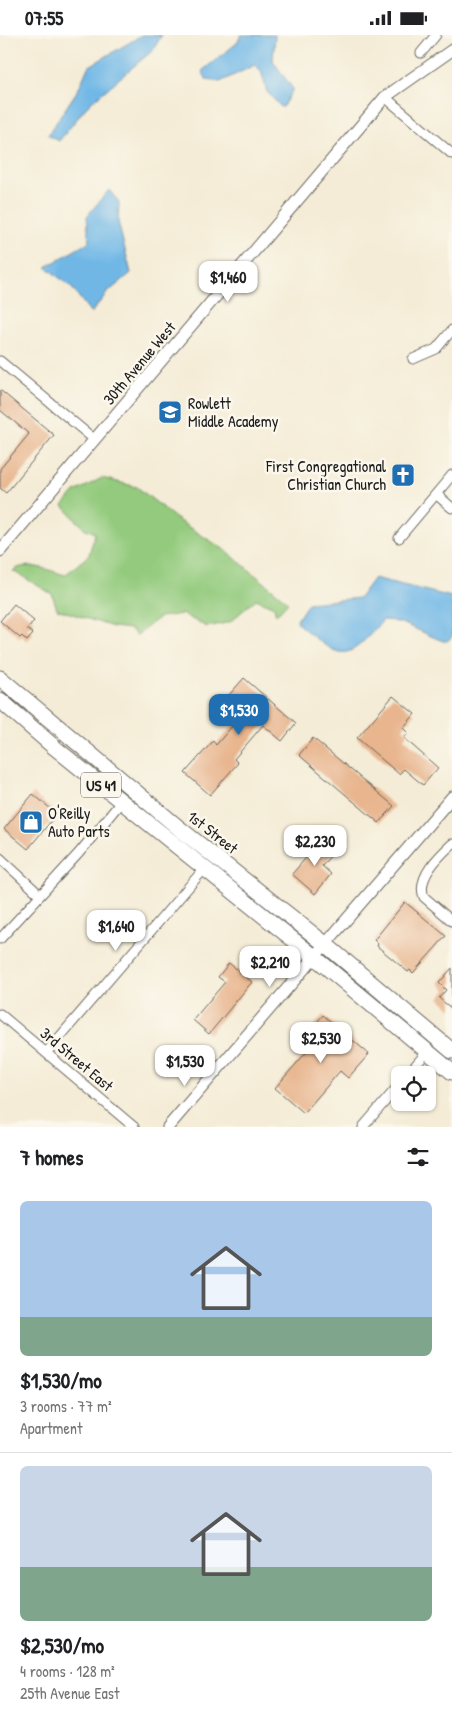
<!DOCTYPE html>
<html lang="en">
<head>
<meta charset="utf-8">
<style>
  :root { --surface:#fff; --page:#f2f2f2; --text:#202124; --muted:#757577; --line:#e0e0e0; --accent:#1f6fb2 }
  body { margin:0; font-family:"Patrick Hand",sans-serif; background:var(--page); color:var(--text); height:100vh; display:flex; flex-direction:column; font-size:19px; white-space:nowrap }
  * { box-sizing:border-box; margin:0 }
  p { font-size:16px; color:var(--muted) }
  .icon { flex:none; width:28px; height:28px; fill:none; stroke:currentColor; stroke-width:2; stroke-linecap:round; stroke-linejoin:round }
  .map { position:relative; height:1092px; overflow:hidden }
  .sheet { display:flex; flex-direction:column; background:var(--surface); flex:1 }
  .sheet>* { flex:none }
  .controls { position:absolute; left:391px; top:1031px; display:grid; gap:10px }
  .controls a { display:grid; place-items:center; width:45px; height:45px; border-radius:8px; background:var(--surface); box-shadow:0 1px 4px #0004; font-size:25px }
  .price { position:absolute; translate:-50% -42px; padding:0 11px; border-radius:10px; background:#fff; color:#222; font-size:16px; line-height:32px; filter:drop-shadow(0 1px 2px #0008) }
  .price::after { content:''; position:absolute; left:50%; top:30px; width:15px; height:11px; margin-left:-8px; background:inherit; clip-path:polygon(0 0,100% 0,50% 100%) }
  .price.selected { background:var(--accent); color:#fff }
  ul { padding:0; list-style:none }
  li { display:grid; align-content:center; gap:10px; height:265px; padding:0 20px }
  li+li { border-top:1px solid var(--line) }
  li span { display:grid; place-items:center; height:155px; border-radius:8px; color:#555 }
  li>.icon { margin-inline-start:auto }
  span .icon { width:90px; height:90px; fill:#fffc; stroke-width:1 }
  li b { font-size:21px }
  h2 { display:flex; justify-content:space-between; align-items:center; height:60px; padding:0 20px; font-size:21px }
  .status { display:flex; justify-content:space-between; align-items:center; height:35px; padding:0 25px; background:var(--surface); direction:ltr }
  .status svg { height:14px; fill:currentColor }
  .map>svg:first-child { display:block }
  .green { fill:#93ca7d; stroke:#58734c }
  .water { fill:#6fb7e6; stroke:#466a81 }
  .building { fill:#e8b58e }
  .lines { fill:none; stroke-linecap:round; stroke-linejoin:round }
  .minor-casing { stroke:#68655d; stroke-width:11 }
  .tertiary-casing { stroke:#68655d; stroke-width:13 }
  .primary-casing { stroke:#68655d; stroke-width:17 }
  .minor { stroke:#fff; stroke-width:9 }
  .tertiary { stroke:#fff; stroke-width:11 }
  .primary { stroke:#fff; stroke-width:15 }
  .labels { text-anchor:middle; dominant-baseline:central; stroke-width:5; stroke-linejoin:round; paint-order:stroke }
  .shield { fill:#fbf7ec; stroke:#5f5e5a; stroke-width:1 }
  .shield-label { font-size:15px; font-weight:bold; fill:#1c1c1c }
  .street-label { font-size:16px; fill:#1c1c1c; stroke:#fbf7ec }
  .poi-label { font-size:16px; fill:#1c1c1c; stroke:#fbf7ec; text-anchor:start }
</style>
</head>
<body>
<div class="status"><b>07:55</b><svg viewBox="0 0 49 12"><path d="M0 12V9h3v3zM5 12V6h3v6zM10 12V3h3v9zM15 12V0h3v12zM26 1h20v11H26zM47 4h2v5h-2z"/></svg></div>
<div class="map">
<svg width="452" height="1092" viewBox="0 0 452 1092">
  <rect width="100%" height="100%" fill="#fbf7ec"/>
  <filter id="ink" filterUnits="userSpaceOnUse"><feTurbulence type="fractalNoise" baseFrequency=".02" numOctaves="2"/><feDisplacementMap in="SourceGraphic" scale="10" xChannelSelector="R" yChannelSelector="G"/><feConvolveMatrix kernelMatrix="1 2 1 2 8 2 1 2 1" color-interpolation-filters="sRGB"/></filter>
  <filter id="wash" filterUnits="userSpaceOnUse"><feTurbulence type="fractalNoise" baseFrequency=".0096" numOctaves="4" result="noise"/><feDisplacementMap in="SourceGraphic" scale="20" xChannelSelector="R" yChannelSelector="G"/><feGaussianBlur stdDeviation="1.12" result="paint"/><feColorMatrix in="noise" values="0 0 0 0 0 0 0 0 0 0 0 0 0 0 0 0 0 1.4 0 .05"/><feComposite in="paint" operator="in"/></filter>
  <g filter="url(#wash)">
    <rect width="100%" height="100%" fill="#f4ecd6"/>
    <!-- green -->
    <path class="green" d="M102,443L137,452L179,486L225,515L288,567L276,580L274,572L256,564L230,587L207,592L182,579L160,582L137,600L130,594L113,592L57,574L52,559L13,536C26,525 51,536 65,540L89,520L95,498L84,493L63,471L75,457Z"/>
    <!-- water -->
    <path class="water" d="M142,0H162L152,16L89,69L59,106L48,100L79,53L88,32Z
      M241,0H275L273,26L293,54L282,73L267,57L261,36L255,30L220,47L207,45L202,36L237,8Z
      M109,155L119,167L118,187L131,238L107,258L91,278L72,253L46,232L89,207L87,181Z
      M374,543L452,562V602L447,606H443C423,599 404,585 383,585C345,630 342,625 298,589L297,585L308,568L359,563Z"/>
    <g id="blocks">
      <!-- building -->
      <path class="building" d="M0,355L54,400L6,458L0,453V434L29,399L0,375Z
        M14,569L34,586L27,594L33,599L27,606L22,601L20,603L0,586Z
        M244,643L296,688L282,706L263,690L234,724L238,728L210,760L185,738L213,706L216,710L246,675L229,660Z
        M393,661L415,679L403,693L408,698L404,703L438,733L423,750L404,734L399,739L357,703Z
        M313,703L394,771L379,788L299,720Z
        M33,759L57,779L28,814L4,794Z
        M323,803L336,814L322,831L331,839L315,859L292,839Z
        M405,867L446,901L413,938L410,935L408,937L377,911L378,909L374,905Z
        M229,928L252,947L209,999L193,985L225,947L218,942Z
        M452,933V974L439,963L446,955L439,948Z
        M323,980L369,1019L348,1043L340,1036L304,1078L275,1053L311,1012L302,1005Z"/>
    </g>
  </g>
  <g filter="url(#ink)">
    <use href="#blocks" fill-opacity="0" stroke="#68655d" stroke-width="1"/>
    <g class="lines">
      <!-- minor casing -->
      <g class="minor-casing">
        <path id="minor" d="M421,18L436,0
          M385,62L452,119
          M413,324L436,314L452,295
          M0,326L95,405
          M436,459L452,473
          M399,503L452,440
          M452,809C439,821 416,843 424,862L452,886
          M0,823L39,859
          M0,904L79,818L121,767
          M0,979L134,1092
          M46,1018L204,834
          M407,1040L427,1017
          M363,1092L400,1049"/>
      </g>
      <!-- tertiary casing -->
      <g class="tertiary-casing">
        <path id="tertiary" d="M0,516L385,62L452,15
          M168,1092L452,762"/>
      </g>
      <!-- primary casing -->
      <g class="primary-casing">
        <path id="primary" d="M0,643L180,794L325,909L452,1016
          M0,665L54,712L306,915L452,1037"/>
      </g>
      <!-- minor -->
      <use href="#minor" class="minor"/>
      <!-- tertiary -->
      <use href="#tertiary" class="tertiary"/>
      <!-- primary -->
      <use href="#primary" class="primary"/>
    </g>
  </g>
  <!-- icons -->
  <defs>
    <g id="school-square" transform="scale(1.25)"><rect x="-9" y="-9" width="18" height="18" rx="4" fill="#1f6fb2" stroke="#fbf7ec"/><path d="M0-5L7-2L0 1L-7-2ZM-4 1L0 2.5L4 1V4Q0 6-4 4Z" fill="#fff"/></g>
    <g id="church-square" transform="scale(1.25)"><rect x="-9" y="-9" width="18" height="18" rx="4" fill="#1f6fb2" stroke="#fbf7ec"/><path d="M-1.2-6h2.4v3.5h3.3v2.4h-3.3V6h-2.4V-.1h-3.3v-2.4h3.3Z" fill="#fff"/></g>
    <g id="shop-square" transform="scale(1.25)"><rect x="-9" y="-9" width="18" height="18" rx="4" fill="#1f6fb2" stroke="#fbf7ec"/><path d="M-5-2.5h2.3a2.7 3.5 0 0 1 5.4 0H5L5.5 6h-11ZM-1.5-2.5h3a1.5 2.3 0 0 0-3 0Z" fill="#fff"/></g>
  </defs>
  <g fill-rule="evenodd">
    <use href="#school-square" x="170" y="377"/>
    <use href="#church-square" x="403" y="440"/>
    <use href="#shop-square" x="31" y="787"/>
  </g>
  <g class="labels">
    <!-- shield labels -->
    <rect class="shield" x="81" y="737.5" width="40" height="25" rx="4"/>
    <g class="shield-label">
      <text x="101" y="750">US 41</text>
    </g>
    <!-- street labels -->
    <g class="street-label">
      <text transform="translate(139 328) rotate(-50)">30th Avenue West</text>
      <text transform="translate(213 797) rotate(38)">1st Street</text>
      <text transform="translate(77 1024) rotate(40)">3rd Street East</text>
    </g>
    <!-- poi labels -->
    <g class="poi-label">
      <text x="188" y="368">Rowlett<tspan x="188" dy="18">Middle Academy</tspan></text>
      <text x="386" y="431" text-anchor="end">First Congregational<tspan x="386" dy="18">Christian Church</tspan></text>
      <text x="48" y="778">O'Reilly<tspan x="48" dy="18">Auto Parts</tspan></text>
    </g>
  </g>
</svg>
<div class="controls">
<a><svg class="icon" aria-label="locate" viewBox="0 0 24 24"><circle cx="12" cy="12" r="6"/><path d="M12 2v4M12 18v4M2 12h4M18 12h4"/></svg></a>
</div>
<b class="price" style="left:228px;top:268px">$1,460</b>
<b class="price selected" style="left:239px;top:701px">$1,530</b>
<b class="price" style="left:315px;top:832px">$2,230</b>
<b class="price" style="left:116px;top:917px">$1,640</b>
<b class="price" style="left:270px;top:953px">$2,210</b>
<b class="price" style="left:321px;top:1029px">$2,530</b>
<b class="price" style="left:185px;top:1052px">$1,530</b>
</div>
<section class="sheet">
<h2>7 homes<svg class="icon" aria-label="filters" viewBox="0 0 24 24"><path d="M4 7h16M4 17h16"/><circle cx="9" cy="7" r="2"/><circle cx="15" cy="17" r="2"/></svg></h2>
<ul>
<li><span style="background:linear-gradient(#a9c7e8 75%,#7fa58c 0)"><svg class="icon" aria-label="home" viewBox="0 0 24 24"><path d="M3 11l9-7 9 7M6 9v11h12V9"/></svg></span><div><b>$1,530/mo</b><p>3 rooms · 77 m²</p><p>Apartment</p></div></li>
<li><span style="background:linear-gradient(#c9d6e8 65%,#7fa58c 0)"><svg class="icon" aria-label="home" viewBox="0 0 24 24"><path d="M3 11l9-7 9 7M6 9v11h12V9"/></svg></span><div><b>$2,530/mo</b><p>4 rooms · 128 m²</p><p>25th Avenue East</p></div></li>
</ul>
</section>
</body>
</html>
